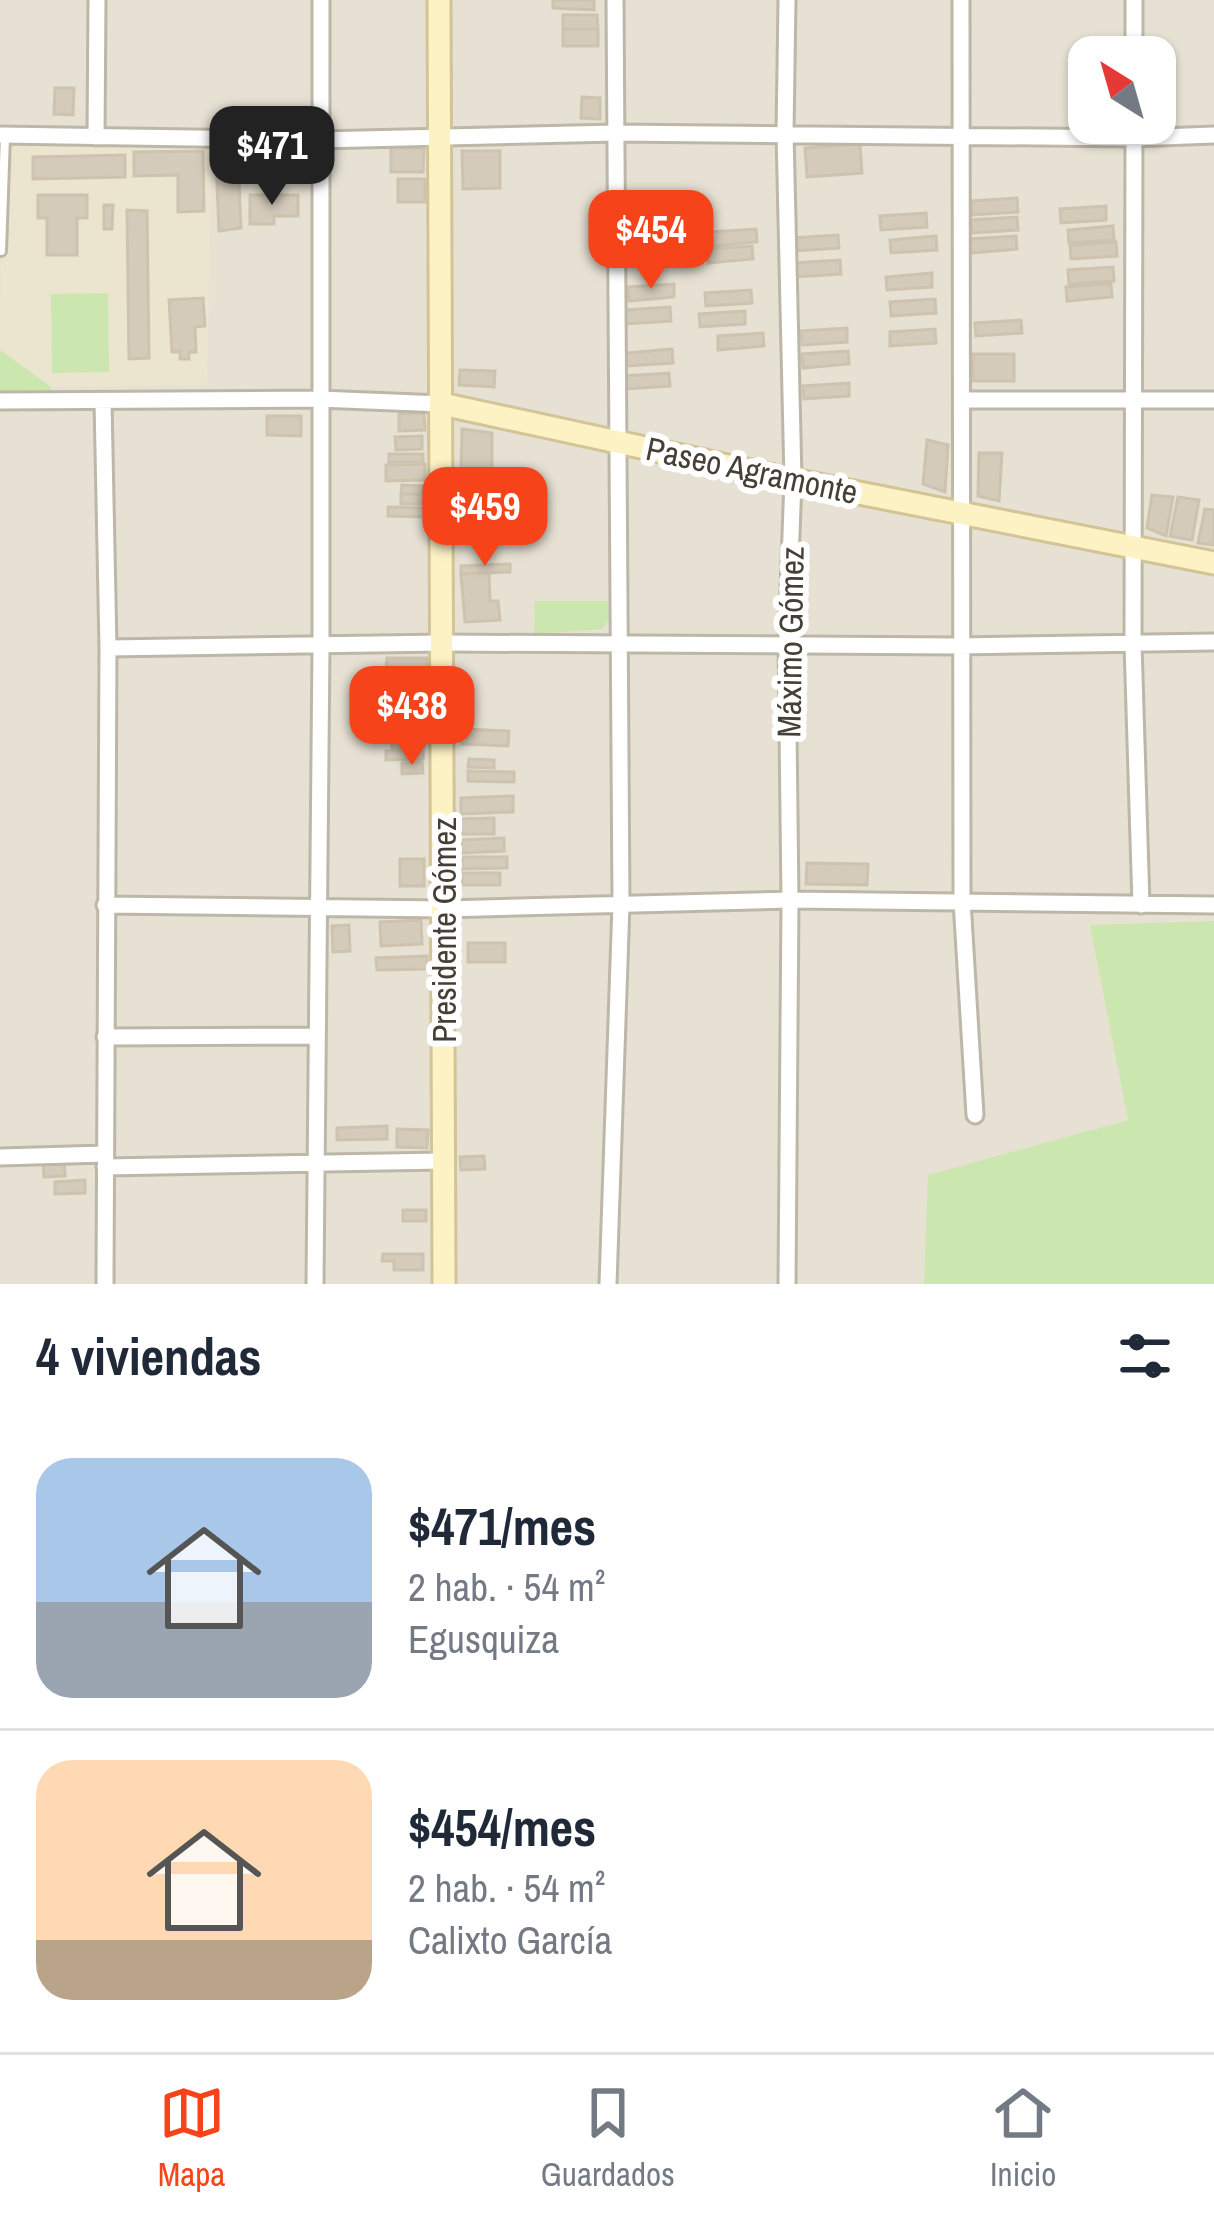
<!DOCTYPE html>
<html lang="es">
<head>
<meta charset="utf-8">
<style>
  :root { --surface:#fff; --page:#f6f6f7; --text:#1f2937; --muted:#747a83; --line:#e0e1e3; --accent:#f64319 }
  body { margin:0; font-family:"Archivo Narrow",sans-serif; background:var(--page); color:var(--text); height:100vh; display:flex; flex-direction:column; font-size:45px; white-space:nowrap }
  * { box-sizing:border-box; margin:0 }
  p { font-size:39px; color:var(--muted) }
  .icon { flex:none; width:66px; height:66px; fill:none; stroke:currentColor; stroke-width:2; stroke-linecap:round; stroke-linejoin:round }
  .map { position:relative; height:1284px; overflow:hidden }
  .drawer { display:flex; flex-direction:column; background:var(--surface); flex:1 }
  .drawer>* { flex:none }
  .needle { width:78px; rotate:323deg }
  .buttons { position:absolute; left:1068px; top:36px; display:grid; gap:24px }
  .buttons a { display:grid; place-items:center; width:108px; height:108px; border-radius:24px; background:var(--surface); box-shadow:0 3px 9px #0004; font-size:60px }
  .price { position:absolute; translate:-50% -102px; padding:0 27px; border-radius:24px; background:var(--accent); color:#fff; font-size:39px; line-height:78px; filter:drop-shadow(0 3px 6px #0008) }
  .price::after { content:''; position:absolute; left:50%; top:72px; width:36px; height:27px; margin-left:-18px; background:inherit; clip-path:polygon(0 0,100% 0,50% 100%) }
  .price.current { background:#222; color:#fff }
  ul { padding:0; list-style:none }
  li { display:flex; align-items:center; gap:36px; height:300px; padding:0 36px }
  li+li { border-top:3px solid var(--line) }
  li span { display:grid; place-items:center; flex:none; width:336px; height:240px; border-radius:36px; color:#555 }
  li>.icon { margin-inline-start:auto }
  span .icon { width:144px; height:144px; fill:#fffc; stroke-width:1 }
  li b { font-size:51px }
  h2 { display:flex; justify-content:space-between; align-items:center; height:144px; padding:0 36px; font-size:51px }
  .menu { display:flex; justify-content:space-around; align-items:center; height:168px; border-top:3px solid var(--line); background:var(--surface); font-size:33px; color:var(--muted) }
  .menu a { display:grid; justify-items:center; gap:6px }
  .menu .current { color:var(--accent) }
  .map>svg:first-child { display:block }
  .residential { fill:#e6e1d3; fill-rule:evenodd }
  .education { fill:#ebe5cf }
  .green { fill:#cbe6ae }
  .building { fill:#d4cbbb; stroke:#cec3ae; stroke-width:3 }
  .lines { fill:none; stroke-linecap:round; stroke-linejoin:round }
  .lane-casing { stroke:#bdb7a8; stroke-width:14 }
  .street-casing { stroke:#bdb7a8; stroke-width:21 }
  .secondary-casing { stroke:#d2c496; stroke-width:27 }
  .lane { stroke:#fff; stroke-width:8 }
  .street { stroke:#fff; stroke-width:15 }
  .secondary { stroke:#fdf2c4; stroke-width:21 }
  .labels { text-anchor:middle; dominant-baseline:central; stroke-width:12; stroke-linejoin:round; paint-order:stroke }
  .street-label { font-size:33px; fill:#453f35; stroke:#fff }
</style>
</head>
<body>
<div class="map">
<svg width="1214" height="1284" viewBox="0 0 1214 1284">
  <rect width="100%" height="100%" fill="#f2efe5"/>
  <!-- residential -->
  <path class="residential" d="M0,0H1214V921L1091,926L1128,1120L929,1175L924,1284H0ZM1089,57H1155V123H1089Z"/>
  <!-- education -->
  <path class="education" d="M2,134L212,147L207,385L51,387L0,351Z"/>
  <!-- green -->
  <path class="green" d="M0,251V350L51,387L46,401L0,402Z
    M108,293L109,372L52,373L51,294Z
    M535,601H608L609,619L603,629L534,634Z
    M1214,921V1284H924L928,1175L1128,1120L1090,925Z"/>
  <!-- building -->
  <path class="building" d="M553,0H594V10L553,8Z
    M563,15H597L598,29H563Z
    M563,29H598V46H563Z
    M55,88H74L73,115L54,114Z
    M582,97L600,98V119L581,118Z
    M860,144L862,173L807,177L805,148Z
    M391,148H424L423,172H391Z
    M203,151L204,211L178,212V175L134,176V152Z
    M462,151H500V188L463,189Z
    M125,155V177L33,179V157Z
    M238,159L241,228L219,231L216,160Z
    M398,179H425V202H398Z
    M38,195H87V218H77V255H47V218H38Z
    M250,195H298V216H274V224H250Z
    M1017,198L1018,212L972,215V201Z
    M104,205H113L112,229H104Z
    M1106,206V220L1061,223L1060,209Z
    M127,210L147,211L149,358L129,359Z
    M926,213L927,227L881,230L880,216Z
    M1017,217L1018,230L972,233L971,220Z
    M1113,226L1114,240L1069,243L1068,230Z
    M756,229L757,242L711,246L710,232Z
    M838,235L839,248L793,251L792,238Z
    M936,236L937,250L891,253L890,240Z
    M1016,236L1017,249L971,253L970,239Z
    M1116,242L1117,256L1071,259L1070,245Z
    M752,246L753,259L708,263L707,249Z
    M840,260L841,274L795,277L794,263Z
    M1113,267L1114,281L1069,284L1068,270Z
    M932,273V287L887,290L886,277Z
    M674,284V297L629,301L628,287Z
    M1111,284L1112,297L1067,301L1066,287Z
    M751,290L752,303L706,306L705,293Z
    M203,298L205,326L195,327L196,352H189V359H180V352H172L169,300Z
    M935,299L936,313L891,316L890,302Z
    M670,307L671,321L625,324V310Z
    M745,311V324L700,327L699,314Z
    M1021,320L1022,333L976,336L975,323Z
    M847,328V342L802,345L801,331Z
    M935,329L936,343L890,346V332Z
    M763,333L764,346L718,350V336Z
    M672,349L673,363L627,366L626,353Z
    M848,351L849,364L803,368L802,354Z
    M973,354H1014V381H973Z
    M460,370L495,371L494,387L459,385Z
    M669,373L670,386L625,389L624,376Z
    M849,383V396L804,399L803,386Z
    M424,413L425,430L399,431V414Z
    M267,416H301V436L267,435Z
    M462,429L492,433V475L461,474Z
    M422,436V449L396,450L395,437Z
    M927,440L948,445L945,492L923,484Z
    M979,453H1002L999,501L978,496Z
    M389,454H423V462H389Z
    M425,464V480L386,481V465Z
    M402,485L423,486V494H401Z
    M495,486V504H460V487Z
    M401,494H423L422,504H401Z
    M1152,495L1173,497L1166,536L1147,528Z
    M1178,497L1199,500L1192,540L1170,536Z
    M388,507L425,508V517L388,516Z
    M1205,509L1214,510V545L1198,543Z
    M501,510V524L460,525V511Z
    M510,564V572L461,574V566Z
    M489,573L490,601H498L500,620L465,622L461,574Z
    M387,658H427V670H386Z
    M399,705L425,706L424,727H398Z
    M462,729L509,731L508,746L462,744Z
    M423,730L424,747L392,749V731Z
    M386,751H423V759L386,760Z
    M469,759L494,760V768L468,767Z
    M422,762L423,773L402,774V763Z
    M468,771L514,772V782L468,781Z
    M513,796V812L461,814V798Z
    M494,818V834H461V819Z
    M504,838V851L462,853L461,840Z
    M462,857H507V868L462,869Z
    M400,859H424V886H400Z
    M807,863L868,864L867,885L806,884Z
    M462,873H500V885H462Z
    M421,920L422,944L381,946L380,922Z
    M349,925L350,951L333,952L332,926Z
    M468,943H505V962H468Z
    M427,956V969L377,970L376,958Z
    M387,1126V1139L337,1140V1128Z
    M397,1129L428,1130L427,1148L397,1147Z
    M484,1156L485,1169L461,1170L460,1157Z
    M43,1160H64L65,1176L44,1177Z
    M85,1180V1193L55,1194V1182Z
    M403,1210H426V1221H403Z
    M383,1254H423V1270H394V1261H382Z"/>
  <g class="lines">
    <!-- lane casing -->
    <g class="lane-casing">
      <path id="lane" d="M1,251L5,136"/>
    </g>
    <!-- street casing -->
    <g class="street-casing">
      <path id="street" d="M787,0L785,133L793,480L787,643L790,900L787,1284
        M961,0L962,901L975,1115
        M1134,0V57
        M1134,123L1133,644L1141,905
        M0,135L319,140L616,133L1134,138L1214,135
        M96,137L97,0
        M962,400H1214
        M0,401L319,399L442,404
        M103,401L108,648L105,1284
        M108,648L444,643L959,646L1214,642
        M105,905L445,909L790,900L1214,905
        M105,1037L317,1036
        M0,1157L105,1154
        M105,1167L444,1161
        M315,1284L321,647V0
        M608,1284L621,904L615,0"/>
    </g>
    <!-- secondary casing -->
    <g class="secondary-casing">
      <path id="secondary" d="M439,0L444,1284
        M442,404L793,480L1214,563"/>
    </g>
    <!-- lane -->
    <use href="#lane" class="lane"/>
    <!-- street -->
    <use href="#street" class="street"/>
    <!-- secondary -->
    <use href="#secondary" class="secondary"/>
  </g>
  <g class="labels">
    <!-- street labels -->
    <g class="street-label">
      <text transform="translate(752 470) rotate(12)">Paseo Agramonte</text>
      <text transform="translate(790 642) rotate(-89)">Máximo Gómez</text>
      <text transform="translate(444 930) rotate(-90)">Presidente Gómez</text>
    </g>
  </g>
</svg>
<div class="buttons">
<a><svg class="needle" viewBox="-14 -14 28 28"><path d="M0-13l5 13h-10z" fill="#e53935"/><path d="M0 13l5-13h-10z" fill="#747a83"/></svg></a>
</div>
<b class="price current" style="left:272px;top:208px">$471</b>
<b class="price" style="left:651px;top:292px">$454</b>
<b class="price" style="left:485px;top:569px">$459</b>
<b class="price" style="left:412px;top:768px">$438</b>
</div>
<section class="drawer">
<h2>4 viviendas<svg class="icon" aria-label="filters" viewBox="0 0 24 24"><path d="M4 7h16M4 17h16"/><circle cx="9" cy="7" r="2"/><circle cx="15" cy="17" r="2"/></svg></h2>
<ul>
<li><span style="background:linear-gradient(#a9c7e8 60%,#9aa5b1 0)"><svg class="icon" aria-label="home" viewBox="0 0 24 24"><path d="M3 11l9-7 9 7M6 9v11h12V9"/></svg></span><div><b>$471/mes</b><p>2 hab. · 54 m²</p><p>Egusquiza</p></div></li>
<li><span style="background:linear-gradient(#ffd9b3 75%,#b9a48a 0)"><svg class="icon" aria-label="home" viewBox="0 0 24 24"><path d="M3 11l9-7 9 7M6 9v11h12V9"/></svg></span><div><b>$454/mes</b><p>2 hab. · 54 m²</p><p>Calixto García</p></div></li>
</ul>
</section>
<nav class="menu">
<a class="current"><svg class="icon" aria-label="map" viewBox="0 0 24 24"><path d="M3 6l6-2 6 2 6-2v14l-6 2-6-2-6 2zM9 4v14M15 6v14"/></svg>Mapa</a>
<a><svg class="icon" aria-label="saved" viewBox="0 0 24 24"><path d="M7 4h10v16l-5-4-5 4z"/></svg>Guardados</a>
<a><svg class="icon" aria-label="home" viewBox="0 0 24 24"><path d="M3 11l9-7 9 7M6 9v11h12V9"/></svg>Inicio</a>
</nav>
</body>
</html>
